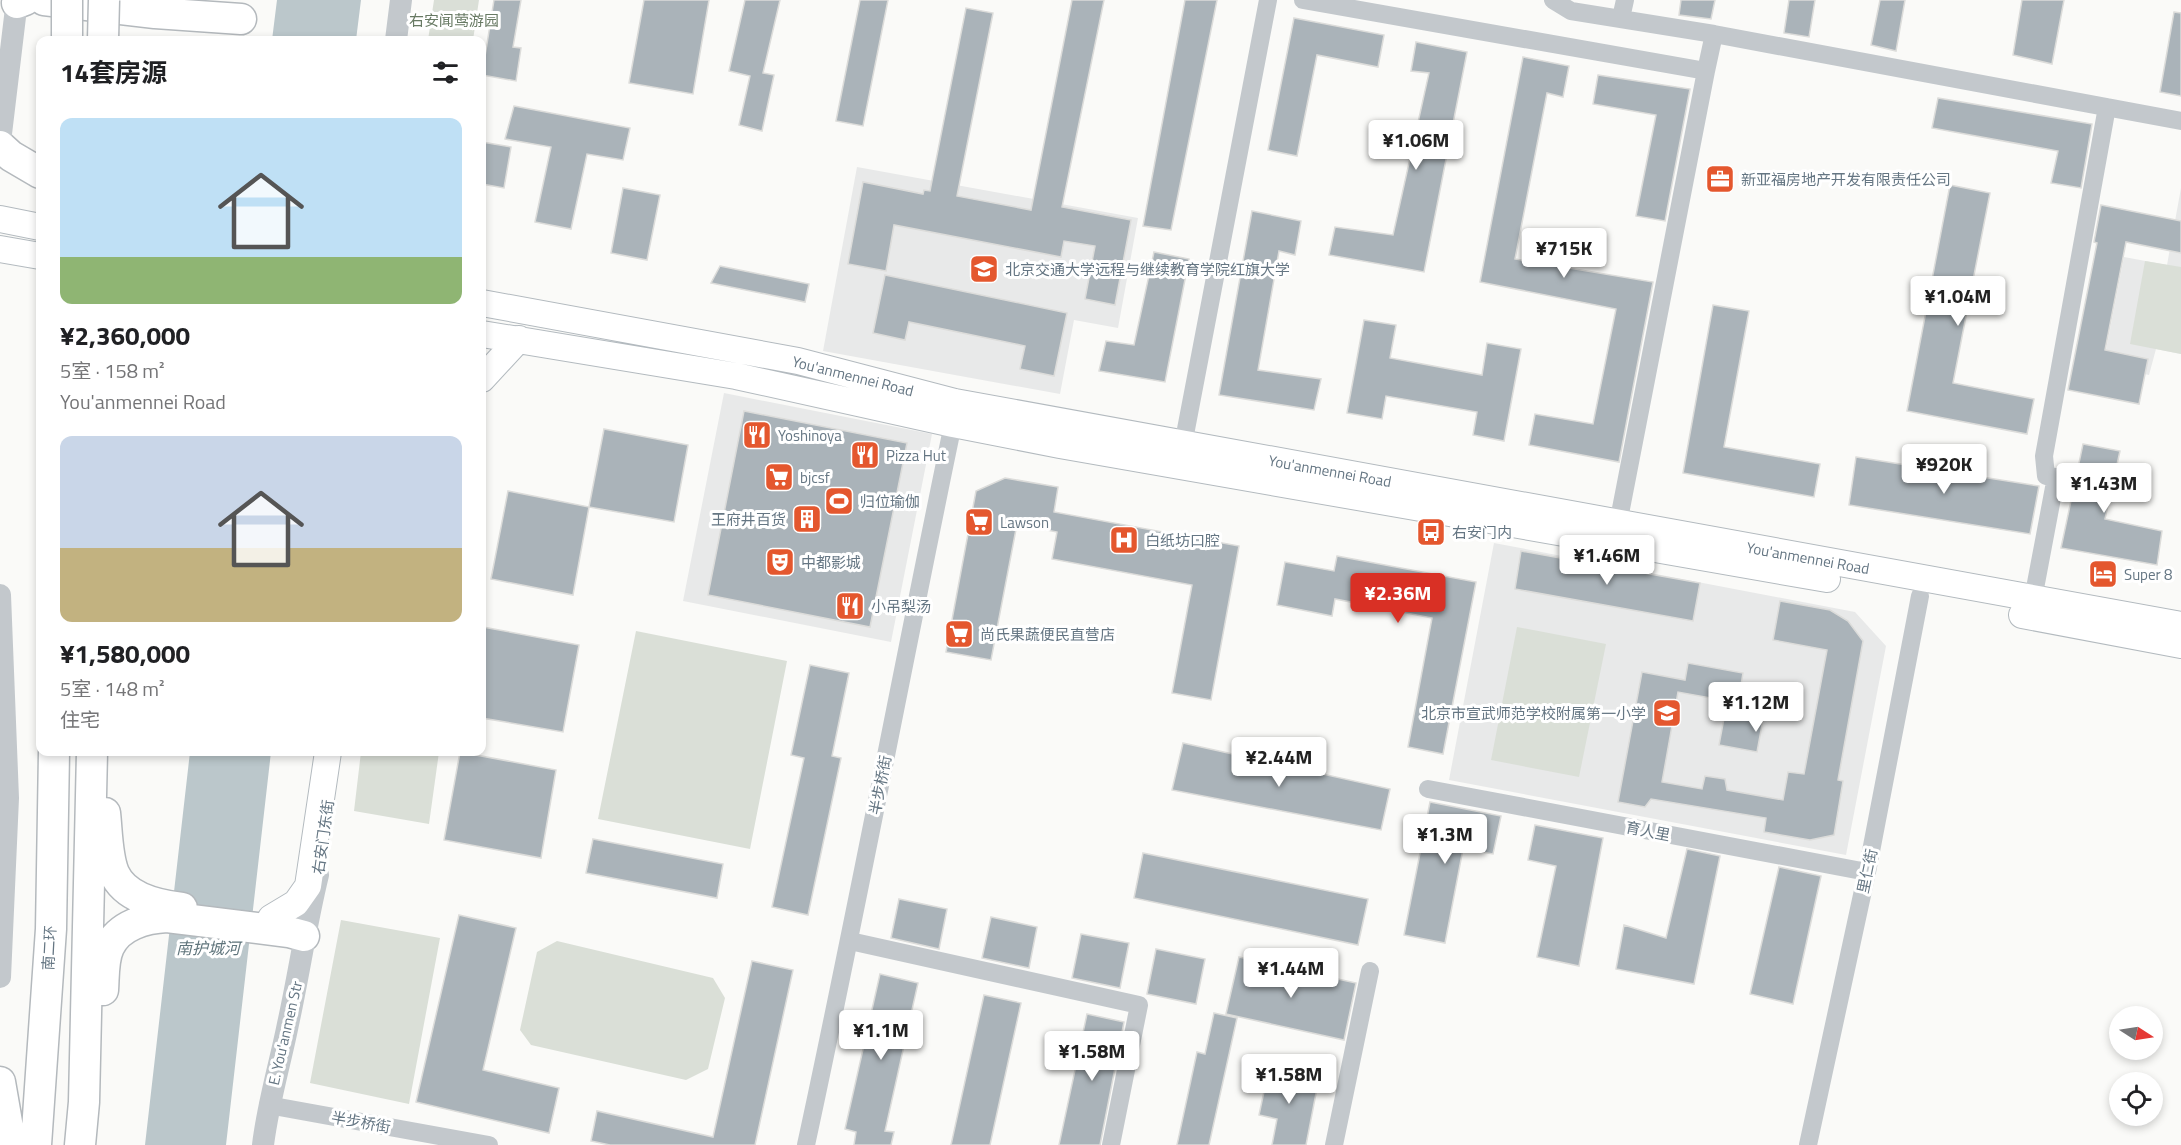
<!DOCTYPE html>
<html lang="zh">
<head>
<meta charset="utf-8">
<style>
  :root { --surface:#fff; --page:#f2f2f2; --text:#202124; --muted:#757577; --accent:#d93025 }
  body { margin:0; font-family:"Titillium Web","Noto Sans SC",sans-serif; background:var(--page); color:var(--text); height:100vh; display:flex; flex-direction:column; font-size:22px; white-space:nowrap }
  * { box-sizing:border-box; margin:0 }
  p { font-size:20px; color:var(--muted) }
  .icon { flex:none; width:33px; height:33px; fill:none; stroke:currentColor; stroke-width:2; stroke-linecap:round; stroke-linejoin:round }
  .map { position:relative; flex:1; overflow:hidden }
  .side { position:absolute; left:36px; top:36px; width:450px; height:720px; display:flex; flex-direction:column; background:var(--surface); border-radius:12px; box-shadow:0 3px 9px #0003 }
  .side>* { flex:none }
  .needle { width:39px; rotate:102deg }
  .fabs { position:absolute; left:2109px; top:1006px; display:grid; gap:12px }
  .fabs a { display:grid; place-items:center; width:54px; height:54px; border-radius:50%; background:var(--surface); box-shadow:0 3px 9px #0003; font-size:30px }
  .price { position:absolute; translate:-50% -51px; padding:0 14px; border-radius:6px; background:#fff; color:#222; font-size:20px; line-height:39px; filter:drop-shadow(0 2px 3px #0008) }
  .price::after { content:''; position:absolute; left:50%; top:36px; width:18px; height:14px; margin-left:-9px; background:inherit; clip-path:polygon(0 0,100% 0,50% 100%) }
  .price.selected { background:var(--accent); color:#fff }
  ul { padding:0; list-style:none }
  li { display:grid; align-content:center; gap:12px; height:318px; padding:0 24px }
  li span { display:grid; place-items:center; height:186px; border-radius:12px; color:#555 }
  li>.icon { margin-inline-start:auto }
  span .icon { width:108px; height:108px; fill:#fffc; stroke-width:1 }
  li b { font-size:26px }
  h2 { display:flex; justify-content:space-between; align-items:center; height:72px; padding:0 24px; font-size:26px }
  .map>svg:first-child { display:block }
  .built { fill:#e8e9e9 }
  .green { fill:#dadfd7 }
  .water { fill:#bbc7cb }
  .building { fill:#aab3b9; stroke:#dcdcda; stroke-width:1.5 }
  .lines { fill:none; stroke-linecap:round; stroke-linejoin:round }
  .secondary-casing { stroke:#b3babf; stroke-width:28 }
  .trunk-casing { stroke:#b4b9bd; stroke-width:33 }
  .minor { stroke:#c3c8cc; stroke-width:18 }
  .tertiary { stroke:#c3c8cc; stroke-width:22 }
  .secondary { stroke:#fff; stroke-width:26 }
  .trunk { stroke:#fff; stroke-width:30 }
  .trunk-bridge-casing { stroke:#b4b9bd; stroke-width:33; stroke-linecap:butt }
  .trunk-bridge { stroke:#fff; stroke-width:30 }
  .labels { text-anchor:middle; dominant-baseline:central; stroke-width:6; stroke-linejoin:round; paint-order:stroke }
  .park-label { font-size:15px; fill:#687a64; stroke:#fff }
  .poi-label { font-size:15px; fill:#657683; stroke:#fff; text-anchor:start }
  .street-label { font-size:15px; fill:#657683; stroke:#fff }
  .water-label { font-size:16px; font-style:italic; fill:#60757c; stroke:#fff }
</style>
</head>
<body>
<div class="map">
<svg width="2181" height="1145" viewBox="0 0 2181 1145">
  <rect width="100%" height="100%" fill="#fafaf8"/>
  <!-- built -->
  <path class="built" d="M857,167L1138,218L1118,328L1074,320L1060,394L823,351Z
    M2181,188V354L2156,349L2149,375L2103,365L2124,257L2167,265Z
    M724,393L932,434L891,642L683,601Z
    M1494,543L1855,612L1886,646L1846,855L1449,780Z"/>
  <!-- green -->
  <path class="green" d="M434,0H479L473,40H428Z
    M2145,261L2181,267V354L2130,344Z
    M1517,627L1606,644L1579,777L1491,760Z
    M636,631L787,661L750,849L598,819Z
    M361,752H439L429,824L354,811Z
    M341,920L440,938L409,1104L310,1083Z
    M557,941L713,978L725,998L708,1069L686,1080L531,1045L520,1030L537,952Z"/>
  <!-- water -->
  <path class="water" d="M277,0H361L356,40H272Z
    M190,752H271L226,1145H145Z"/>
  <!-- building -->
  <path class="building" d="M494,0H521L513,47L521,48L516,81L482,75Z
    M644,0H709L693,94L629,83Z
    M745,0H780L763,73L774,75L762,131L739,125L750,76L729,71Z
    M860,0H888L863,126L836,121Z
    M1072,0H1104L1062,207L1131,220L1115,305L1085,299L1095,246L1064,241L1061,257L894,225L886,271L848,264L863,182L923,194L924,190L930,191L966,8L993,13L957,196L1031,210Z
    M1185,0H1217L1171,230L1143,226Z
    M1681,0H1715L1711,19L1679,15Z
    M1789,0H1815L1809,37L1784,33Z
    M1880,0H1905L1896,51L1871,45Z
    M2022,0H2064L2052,64L2013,55Z
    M2174,12L2181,13V96L2160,92Z
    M1294,18L1384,35L1378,67L1317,55L1297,156L1268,150Z
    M1416,42L1467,52L1424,272L1329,255L1335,227L1393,235L1429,73L1411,71Z
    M1523,57L1569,66L1563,97L1547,93L1515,259L1653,282L1619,462L1529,445L1535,414L1593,424L1616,309L1480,282Z
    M1598,75L1690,89L1665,221L1636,216L1656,115L1593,104Z
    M1938,98L2092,124L2081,188L2051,183L2058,151L1932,128Z
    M514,106L630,128L623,160L587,154L571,229L535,222L551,147L505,139Z
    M482,142L511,147L504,188L482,184Z
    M1950,185L1990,193L1953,383L2034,399L2027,434L1907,411Z
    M623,188L660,195L647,260L611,253Z
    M2101,205L2181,221V253L2126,242L2105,350L2148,359L2139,404L2068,390L2097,243L2094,242Z
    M1252,211L1301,221L1295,255L1279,251L1258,370L1321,379L1314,410L1219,395Z
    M1154,252L1189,259L1165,382L1099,371L1106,341L1134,345Z
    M720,266L809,284L805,302L711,283Z
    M885,275L1067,313L1054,376L1020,369L1025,346L909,322L905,340L873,333Z
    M1713,305L1749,311L1724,447L1820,464L1814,497L1683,473Z
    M1364,320L1396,325L1390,358L1482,375L1487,343L1521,349L1504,441L1473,435L1477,412L1386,396L1382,419L1347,413Z
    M744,411L907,443L870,627L708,595Z
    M604,429L688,445L674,522L589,507Z
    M2083,444L2120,451L2105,519L2162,531L2157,565L2061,548Z
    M1856,457L2039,486L2030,534L1849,505Z
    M1005,478L1058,487L1054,512L1239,546L1211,700L1172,693L1192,585L1052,559L1057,532L1017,524L991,660L946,652L976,491Z
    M508,491L589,507L573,595L491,579Z
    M1521,551L1700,583L1693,621L1515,589Z
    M1337,556L1476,582L1443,754L1408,747L1432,618L1335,599L1332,616L1277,605L1285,562L1334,571Z
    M1780,601L1830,610L1848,621L1863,641L1838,780L1843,781L1834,835L1810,840L1764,832L1766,818L1651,799L1645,807L1618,802L1642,672L1685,680L1688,663L1743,673L1738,703L1678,692L1662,782L1702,789L1705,776L1725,779L1727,790L1783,800L1788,772L1804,774L1827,650L1773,640Z
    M483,627L579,645L563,732L482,718Z
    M810,665L849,673L832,756L841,758L808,915L772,907L804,758L791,755Z
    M1727,702L1765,709L1757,752L1719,745Z
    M1183,743L1390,789L1381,830L1172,790Z
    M460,752L556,770L541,858L444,840Z
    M1430,802L1501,816L1493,854L1463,849L1445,943L1404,935Z
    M1535,825L1603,838L1579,966L1537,957L1556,866L1528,860Z
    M593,839L723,864L717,898L586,873Z
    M1687,849L1720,856L1694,984L1616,969L1624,925L1666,938Z
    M1143,853L1368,899L1358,945L1134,898Z
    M1779,867L1821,876L1793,1004L1750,994Z
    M899,899L947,909L939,949L891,938Z
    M459,915L516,928L483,1070L559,1088L549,1133L416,1102Z
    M991,917L1037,927L1029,968L982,958Z
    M1081,934L1129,943L1120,988L1072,978Z
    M1156,949L1205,959L1196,1004L1147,994Z
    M1239,957L1356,983L1344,1040L1226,1014Z
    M752,961L793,970L755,1145H610L591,1141L597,1111L713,1137Z
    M880,974L918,983L885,1131L894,1132L891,1145H854L856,1132L845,1129Z
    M984,995L1021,1003L990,1145H951Z
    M1214,1013L1237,1018L1209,1145H1177L1197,1052L1205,1054Z
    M1087,1014L1124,1022L1100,1145H1059Z
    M1269,1068L1319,1078L1306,1145H1272L1277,1119L1259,1115Z"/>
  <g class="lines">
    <!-- secondary casing -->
    <g class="secondary-casing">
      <path id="secondary" d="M0,219L40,227
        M0,249L40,256
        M482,303L798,361L955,402L2181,625
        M482,334L736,376L953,424L1060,445L1827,579
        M482,379L519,339
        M2022,615L2181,645
        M271,918L296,903L308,886L328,752"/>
    </g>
    <!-- trunk casing -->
    <g class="trunk-casing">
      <path id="trunk" d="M44,0L155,13L241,19
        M17,3L25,0
        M0,146L11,156L40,173
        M105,813C107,830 107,857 114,873C125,898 157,905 182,908
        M103,990C104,977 103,959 109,947C119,925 146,918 167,917L289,932L304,936
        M0,1082L11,1145
        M36,1145L51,929L54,752
        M80,1145L84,1102L92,752"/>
    </g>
    <!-- minor -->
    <path class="minor" d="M1303,0L1706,71L1714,34L2181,121
      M1553,0L1571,11L1714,34
      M1621,18L1625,0
      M1183,445L1268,0
      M1618,524L1706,71
      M2033,599L2056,477L2046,476L2044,456L2107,107
      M1428,789L1867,872
      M850,941L1139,1005L1111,1145
      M268,1105L489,1145
      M806,1145C858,905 903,664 953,424
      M1334,1145L1370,971
      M1808,1145L1867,872L1920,596"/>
    <!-- tertiary -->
    <path class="tertiary" d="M396,40L401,0
      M0,142L17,0
      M0,595L8,798L0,977
      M263,1145C268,1103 280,1064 288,1024C299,974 306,924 318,875"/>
    <!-- secondary -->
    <use href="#secondary" class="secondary"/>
    <!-- trunk -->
    <use href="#trunk" class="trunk"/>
    <!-- trunk-bridge casing -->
    <g class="trunk-bridge-casing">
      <path id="trunk-bridge" d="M67,40V0
        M103,40L104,0"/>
    </g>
    <!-- trunk-bridge -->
    <use href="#trunk-bridge" class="trunk-bridge"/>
  </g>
  <!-- icons -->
  <defs>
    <g id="office-square" transform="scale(1.5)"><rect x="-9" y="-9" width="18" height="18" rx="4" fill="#e4572e" stroke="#fff"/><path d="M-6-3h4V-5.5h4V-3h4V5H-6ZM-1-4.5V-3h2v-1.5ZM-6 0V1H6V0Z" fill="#fff"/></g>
    <g id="university-square" transform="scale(1.5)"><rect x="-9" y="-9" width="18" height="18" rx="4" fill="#e4572e" stroke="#fff"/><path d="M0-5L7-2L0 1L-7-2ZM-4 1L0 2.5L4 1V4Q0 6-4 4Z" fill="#fff"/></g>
    <g id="restaurant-square" transform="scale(1.5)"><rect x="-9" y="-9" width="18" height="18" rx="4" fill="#e4572e" stroke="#fff"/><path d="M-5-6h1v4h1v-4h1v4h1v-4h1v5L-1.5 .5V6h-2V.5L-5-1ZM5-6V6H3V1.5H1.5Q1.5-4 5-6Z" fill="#fff"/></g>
    <g id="supermarket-square" transform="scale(1.5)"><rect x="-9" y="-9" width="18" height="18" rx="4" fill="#e4572e" stroke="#fff"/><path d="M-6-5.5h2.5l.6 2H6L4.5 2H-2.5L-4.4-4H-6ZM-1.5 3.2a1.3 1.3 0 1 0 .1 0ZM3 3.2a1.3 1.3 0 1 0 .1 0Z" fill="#fff"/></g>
    <g id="stadium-square" transform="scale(1.5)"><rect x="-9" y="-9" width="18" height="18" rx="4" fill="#e4572e" stroke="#fff"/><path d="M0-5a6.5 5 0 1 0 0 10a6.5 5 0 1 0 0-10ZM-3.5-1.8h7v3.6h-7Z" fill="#fff"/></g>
    <g id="building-square" transform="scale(1.5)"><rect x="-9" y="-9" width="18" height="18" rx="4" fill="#e4572e" stroke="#fff"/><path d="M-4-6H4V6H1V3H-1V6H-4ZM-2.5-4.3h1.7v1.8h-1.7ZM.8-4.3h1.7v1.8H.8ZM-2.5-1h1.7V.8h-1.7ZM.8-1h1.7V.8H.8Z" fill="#fff"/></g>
    <g id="bus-square" transform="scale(1.5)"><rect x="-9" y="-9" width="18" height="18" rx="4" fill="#e4572e" stroke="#fff"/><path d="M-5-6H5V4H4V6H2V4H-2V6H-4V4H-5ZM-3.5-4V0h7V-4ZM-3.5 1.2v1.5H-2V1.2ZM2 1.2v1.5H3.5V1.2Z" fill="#fff"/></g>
    <g id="hospital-square" transform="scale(1.5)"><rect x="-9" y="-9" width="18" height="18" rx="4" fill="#e4572e" stroke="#fff"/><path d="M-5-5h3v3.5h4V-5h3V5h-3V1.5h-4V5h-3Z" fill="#fff"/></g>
    <g id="theatre-square" transform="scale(1.5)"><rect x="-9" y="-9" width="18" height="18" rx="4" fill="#e4572e" stroke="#fff"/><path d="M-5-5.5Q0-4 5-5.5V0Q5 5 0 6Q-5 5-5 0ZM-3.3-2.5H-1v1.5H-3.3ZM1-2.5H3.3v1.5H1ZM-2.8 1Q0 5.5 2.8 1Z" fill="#fff"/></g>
    <g id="hotel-square" transform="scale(1.5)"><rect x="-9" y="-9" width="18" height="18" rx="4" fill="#e4572e" stroke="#fff"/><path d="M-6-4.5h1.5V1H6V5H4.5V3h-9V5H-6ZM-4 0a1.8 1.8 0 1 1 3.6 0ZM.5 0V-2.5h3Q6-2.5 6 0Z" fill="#fff"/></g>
    <g id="school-square" transform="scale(1.5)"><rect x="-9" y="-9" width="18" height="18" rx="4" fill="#e4572e" stroke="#fff"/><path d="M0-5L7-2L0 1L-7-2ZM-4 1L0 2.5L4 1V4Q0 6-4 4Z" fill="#fff"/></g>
  </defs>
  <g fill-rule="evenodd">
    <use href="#office-square" x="1720" y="179"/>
    <use href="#university-square" x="984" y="269"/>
    <use href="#restaurant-square" x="757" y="435"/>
    <use href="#restaurant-square" x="865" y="455"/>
    <use href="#supermarket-square" x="779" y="477"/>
    <use href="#stadium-square" x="839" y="501"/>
    <use href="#building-square" x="807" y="519"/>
    <use href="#supermarket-square" x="979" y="522"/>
    <use href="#bus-square" x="1431" y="532"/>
    <use href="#hospital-square" x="1124" y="540"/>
    <use href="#theatre-square" x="780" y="562"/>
    <use href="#hotel-square" x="2103" y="574"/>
    <use href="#restaurant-square" x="850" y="606"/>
    <use href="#supermarket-square" x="959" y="634"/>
    <use href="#school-square" x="1667" y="713"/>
  </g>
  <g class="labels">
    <!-- park labels -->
    <g class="park-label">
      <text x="454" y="20">右安闻莺游园</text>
    </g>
    <!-- poi labels -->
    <g class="poi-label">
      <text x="1741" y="179">新亚福房地产开发有限责任公司</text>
      <text x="1005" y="269">北京交通大学远程与继续教育学院红旗大学</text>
      <text x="778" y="435">Yoshinoya</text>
      <text x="886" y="455">Pizza Hut</text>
      <text x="800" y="477">bjcsf</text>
      <text x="860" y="501">归位瑜伽</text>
      <text x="786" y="519" text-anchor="end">王府井百货</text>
      <text x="1000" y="522">Lawson</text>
      <text x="1452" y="532">右安门内</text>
      <text x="1145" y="540">白纸坊口腔</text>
      <text x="801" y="562">中都影城</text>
      <text x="2124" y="574">Super 8</text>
      <text x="871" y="606">小吊梨汤</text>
      <text x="980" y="634">尚氏果蔬便民直营店</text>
      <text x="1646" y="713" text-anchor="end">北京市宣武师范学校附属第一小学</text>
    </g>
    <!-- street labels -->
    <g class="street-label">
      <text transform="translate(853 376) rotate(14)">You'anmennei Road</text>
      <text transform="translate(1330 471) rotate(10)">You'anmennei Road</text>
      <text transform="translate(1808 558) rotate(10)">You'anmennei Road</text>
      <text transform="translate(880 785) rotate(-79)">半步桥街</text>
      <text transform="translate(1648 831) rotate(11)">育人里</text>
      <text transform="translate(323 837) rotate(-82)">右安门东街</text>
      <text transform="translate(1867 871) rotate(-78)">里仁街</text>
      <text transform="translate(49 948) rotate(-87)">南二环</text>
      <text transform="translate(285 1033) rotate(-77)">E. You'anmen Str</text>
      <text transform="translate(361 1122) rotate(10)">半步桥街</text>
    </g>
    <!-- water labels -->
    <g class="water-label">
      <text x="208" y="948">南护城河</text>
    </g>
  </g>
</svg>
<div class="fabs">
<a><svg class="needle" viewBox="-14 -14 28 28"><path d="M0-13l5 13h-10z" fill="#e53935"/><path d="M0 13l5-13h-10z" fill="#757577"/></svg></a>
<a><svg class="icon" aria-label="locate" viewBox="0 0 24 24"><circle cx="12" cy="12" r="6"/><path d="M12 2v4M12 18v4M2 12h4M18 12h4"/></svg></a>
</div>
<b class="price" style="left:1416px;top:171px">¥1.06M</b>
<b class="price" style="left:1564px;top:279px">¥715K</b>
<b class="price" style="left:1958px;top:327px">¥1.04M</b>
<b class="price" style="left:1944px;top:495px">¥920K</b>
<b class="price" style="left:2104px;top:514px">¥1.43M</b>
<b class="price" style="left:1607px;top:586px">¥1.46M</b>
<b class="price selected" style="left:1398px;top:624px">¥2.36M</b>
<b class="price" style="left:1756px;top:733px">¥1.12M</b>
<b class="price" style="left:1279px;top:788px">¥2.44M</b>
<b class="price" style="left:1445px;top:865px">¥1.3M</b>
<b class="price" style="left:1291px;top:999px">¥1.44M</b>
<b class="price" style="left:881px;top:1061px">¥1.1M</b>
<b class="price" style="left:1092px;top:1082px">¥1.58M</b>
<b class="price" style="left:1289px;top:1105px">¥1.58M</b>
<section class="side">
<h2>14套房源<svg class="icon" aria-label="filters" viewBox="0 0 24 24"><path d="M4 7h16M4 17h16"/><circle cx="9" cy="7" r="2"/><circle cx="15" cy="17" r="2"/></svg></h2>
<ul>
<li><span style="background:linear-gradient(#bfe0f5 75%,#8fb573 0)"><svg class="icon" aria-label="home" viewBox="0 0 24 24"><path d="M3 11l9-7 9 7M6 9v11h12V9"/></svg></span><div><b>¥2,360,000</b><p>5室 · 158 m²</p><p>You'anmennei Road</p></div></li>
<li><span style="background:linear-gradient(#c9d6e8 60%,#c2b280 0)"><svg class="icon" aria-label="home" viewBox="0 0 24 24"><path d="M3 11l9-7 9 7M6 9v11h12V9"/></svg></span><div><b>¥1,580,000</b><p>5室 · 148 m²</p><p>住宅</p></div></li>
</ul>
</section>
</div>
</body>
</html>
